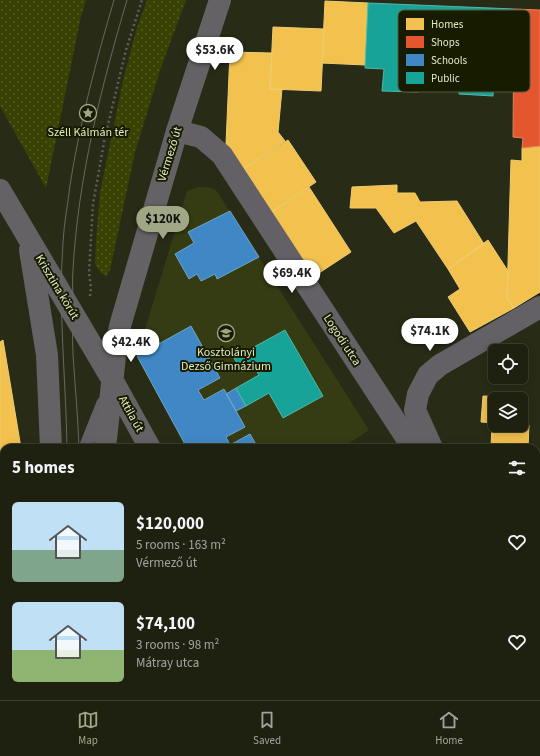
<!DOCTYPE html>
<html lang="en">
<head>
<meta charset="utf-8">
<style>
  :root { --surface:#1e2110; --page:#2b2e1e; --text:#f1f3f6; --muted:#a1a39f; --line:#3c3e30; --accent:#a0a786 }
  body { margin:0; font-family:"Source Sans 3",sans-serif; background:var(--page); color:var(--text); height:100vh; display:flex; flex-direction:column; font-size:15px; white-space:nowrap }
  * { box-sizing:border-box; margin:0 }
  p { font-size:13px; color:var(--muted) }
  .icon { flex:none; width:22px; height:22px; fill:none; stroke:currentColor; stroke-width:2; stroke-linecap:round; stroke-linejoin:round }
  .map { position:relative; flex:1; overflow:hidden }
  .details { position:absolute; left:0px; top:444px; width:540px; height:256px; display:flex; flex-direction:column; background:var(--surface); border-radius:12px 12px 0 0; box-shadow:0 2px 10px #0003,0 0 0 1px var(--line) }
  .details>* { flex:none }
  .fabs { position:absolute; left:488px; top:344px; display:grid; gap:8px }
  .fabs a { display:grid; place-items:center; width:40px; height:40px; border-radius:6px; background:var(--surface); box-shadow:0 2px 10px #0003,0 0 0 1px var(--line); font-size:20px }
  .price { position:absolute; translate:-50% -34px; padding:0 9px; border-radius:14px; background:#fff; color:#222; font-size:13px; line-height:26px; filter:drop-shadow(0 1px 2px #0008) }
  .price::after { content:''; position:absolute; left:50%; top:24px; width:12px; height:9px; margin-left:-6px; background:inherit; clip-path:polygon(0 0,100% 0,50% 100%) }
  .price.current { background:var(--accent); color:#111 }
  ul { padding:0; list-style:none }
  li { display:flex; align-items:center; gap:12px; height:100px; padding:0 12px }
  li span { display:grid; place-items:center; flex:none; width:112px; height:80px; border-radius:6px; color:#555 }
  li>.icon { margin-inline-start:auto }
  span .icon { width:48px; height:48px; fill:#fffc; stroke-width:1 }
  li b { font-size:17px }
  h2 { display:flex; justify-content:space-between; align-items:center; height:48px; padding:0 12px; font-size:17px }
  .tab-bar { display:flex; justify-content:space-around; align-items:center; height:56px; border-top:1px solid var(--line); background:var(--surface); font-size:11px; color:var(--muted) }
  .tab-bar a { display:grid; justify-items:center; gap:2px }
  .tab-bar .current { color:var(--accent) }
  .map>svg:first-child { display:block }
  .built { fill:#353c13 }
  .grass { fill:url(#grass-dots) }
  .park { fill:url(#park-crowns) }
  .homes { fill:#f2c14e; stroke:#edcd71 }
  .shops { fill:#e4572e; stroke:#e3835b }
  .schools { fill:#3f88c5; stroke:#6fa5c4 }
  .public { fill:#17a398; stroke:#53b8a5 }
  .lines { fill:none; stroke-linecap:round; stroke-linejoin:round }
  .path { stroke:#60605d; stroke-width:2.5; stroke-dasharray:2 3; stroke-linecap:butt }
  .lane { stroke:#636166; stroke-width:13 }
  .street { stroke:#636166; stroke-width:22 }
  .secondary { stroke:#646265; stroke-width:22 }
  .tram { stroke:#676862; stroke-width:1 }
  .labels { text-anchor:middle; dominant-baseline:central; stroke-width:4; stroke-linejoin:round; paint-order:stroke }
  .poi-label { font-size:12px; fill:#e0e9c3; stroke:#171c00 }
  .street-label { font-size:12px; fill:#e0e9c3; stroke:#171c00 }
  .key { fill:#171c00; stroke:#535a3a; stroke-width:1 }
  .key-label { font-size:11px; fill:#e0e9c3 }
</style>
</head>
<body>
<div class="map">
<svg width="540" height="700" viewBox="0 0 540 700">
  <defs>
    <pattern id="grass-dots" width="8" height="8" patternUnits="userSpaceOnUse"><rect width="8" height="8" fill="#3a4203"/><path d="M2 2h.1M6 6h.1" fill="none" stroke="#565d26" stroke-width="1.8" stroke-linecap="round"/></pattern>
    <pattern id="park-crowns" width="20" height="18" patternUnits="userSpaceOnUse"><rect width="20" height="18" fill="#3a4203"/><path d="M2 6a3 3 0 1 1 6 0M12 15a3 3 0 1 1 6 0" fill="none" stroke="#565d26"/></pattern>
  </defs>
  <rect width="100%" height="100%" fill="#282c16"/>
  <!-- built -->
  <path class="built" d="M198,187H207L216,190L369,430L342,448H187L137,356L187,191Z"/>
  <!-- grass -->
  <path class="grass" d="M0,0H86L81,16L46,188L0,106Z
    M147,0H186L160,70L135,152L110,270L106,276L101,273L95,264L96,242L100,193L123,81L136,31Z"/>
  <!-- park -->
  <path class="park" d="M78,696H246L249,700H77Z"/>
  <!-- homes -->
  <path class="homes" d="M325,1L368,3L365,65L322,63Z
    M273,27L324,29L321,91L270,89Z
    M230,52L272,53L270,89H282L278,132L285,141L242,170L226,144Z
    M288,140L316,182L270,213L242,170Z
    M540,146V292L514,308L507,298L511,160L522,161V148Z
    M397,185V193H415L420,202L457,201L484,244L448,269L416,221L394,233L376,208H350L352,187Z
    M309,187L351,252L313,277L270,213Z
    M488,240L508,271L507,298L514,308L470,332L448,297L460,289L448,269Z
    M3,340L21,448H4V468L0,467V342Z
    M483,396L521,397V408V399H495V423L481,422Z
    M492,423H495V425H529L528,448H491Z
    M0,467L4,468V572L0,571Z
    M536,483H540L539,507L536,506Z
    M540,558V587L536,581V560Z
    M0,571L4,572V582L0,603Z
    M325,696H363L364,698L367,696H438L439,698L437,700H327Z
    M491,696H529L531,700H493Z"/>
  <!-- shops -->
  <path class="shops" d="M514,9L540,10V146L522,148L523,138L513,137Z"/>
  <!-- schools -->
  <path class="schools" d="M230,211L259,257L217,279L215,274L201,281L197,274L189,279L175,254L194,243L188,232Z
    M191,326L220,378L198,390L204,400L224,389L245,427L226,437L230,445L250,434L258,448H187L137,356Z
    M236,388L246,406L236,411L226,394Z"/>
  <!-- public -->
  <path class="public" d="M368,3L514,9L513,72H494L493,96L459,94L460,72L419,70L418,92L382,91L384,69L365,68Z
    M285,330L323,396L283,418L269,393L246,406L236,388L259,375L253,365L242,372L234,358Z"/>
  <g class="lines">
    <!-- path -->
    <path class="path" d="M90,296L91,287L89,273L93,204L105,137L126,50L142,0
      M536,536H540
      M251,696L253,700
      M214,700L223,696"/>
    <!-- lane -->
    <path class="lane" d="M85,448L103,403
      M43,700L44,696"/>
    <!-- street -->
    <path class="street" d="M177,131L201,137L222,155L413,448
      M432,448L415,410L418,394L428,375L440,365L540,307
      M536,649L540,656"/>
    <!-- secondary -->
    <path class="secondary" d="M0,190L113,381L150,448
      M30,250L47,355L51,448
      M105,448L116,347L120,326L177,131L220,0
      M285,696L287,700
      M14,700L15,696
      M66,700V696"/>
    <!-- tram -->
    <path class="tram" d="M67,448C66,379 58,311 63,242C64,223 68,204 70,185C80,122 96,61 114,0
      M79,448C78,417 75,386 73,354C72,336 73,318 73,300C73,290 72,280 73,270C78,178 101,88 127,0
      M31,700L32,696
      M43,700L44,696"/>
  </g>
  <!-- icons -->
  <defs>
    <g id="sight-ring" transform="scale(0.9)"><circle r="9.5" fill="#171c00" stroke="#a0a786" stroke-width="1.5"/><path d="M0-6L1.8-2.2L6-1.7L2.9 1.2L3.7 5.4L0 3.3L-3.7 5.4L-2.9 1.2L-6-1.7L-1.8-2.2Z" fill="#a0a786"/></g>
    <g id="school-ring" transform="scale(0.9)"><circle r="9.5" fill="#171c00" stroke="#a0a786" stroke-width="1.5"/><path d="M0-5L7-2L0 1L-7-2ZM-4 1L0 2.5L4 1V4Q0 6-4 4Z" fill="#a0a786"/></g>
  </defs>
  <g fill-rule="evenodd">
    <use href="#sight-ring" x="88" y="113"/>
    <use href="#school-ring" x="226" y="333"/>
  </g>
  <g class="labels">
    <!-- poi labels -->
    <g class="poi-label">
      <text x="88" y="132">Széll Kálmán tér</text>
      <text x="226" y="352">Kosztolányi<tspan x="226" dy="14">Dezső Gimnázium</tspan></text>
    </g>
    <!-- street labels -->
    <g class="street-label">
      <text transform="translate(170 154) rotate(-73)">Vérmező út</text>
      <text transform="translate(57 287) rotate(59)">Krisztina körút</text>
      <text transform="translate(342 340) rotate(57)">Logodi utca</text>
      <text transform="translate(131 414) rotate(61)">Attila út</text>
    </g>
  </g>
  <!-- legend -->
  <rect x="398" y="10" width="132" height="82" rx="6" class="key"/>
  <rect x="406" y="18" width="18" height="12" fill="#f2c14e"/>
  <rect x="406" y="36" width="18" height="12" fill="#e4572e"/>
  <rect x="406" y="54" width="18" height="12" fill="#3f88c5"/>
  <rect x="406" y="72" width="18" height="12" fill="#17a398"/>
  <g class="key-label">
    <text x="431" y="28">Homes</text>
    <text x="431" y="46">Shops</text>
    <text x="431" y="64">Schools</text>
    <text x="431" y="82">Public</text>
  </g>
</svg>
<div class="fabs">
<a><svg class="icon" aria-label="locate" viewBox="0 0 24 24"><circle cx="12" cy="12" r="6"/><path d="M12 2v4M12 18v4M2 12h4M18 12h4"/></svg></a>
<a><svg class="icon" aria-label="layers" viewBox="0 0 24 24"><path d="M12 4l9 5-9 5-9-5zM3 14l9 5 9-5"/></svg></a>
</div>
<b class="price" style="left:215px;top:71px">$53.6K</b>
<b class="price current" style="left:163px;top:240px">$120K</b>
<b class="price" style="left:292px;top:294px">$69.4K</b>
<b class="price" style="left:430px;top:352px">$74.1K</b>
<b class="price" style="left:131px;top:363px">$42.4K</b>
<section class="details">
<h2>5 homes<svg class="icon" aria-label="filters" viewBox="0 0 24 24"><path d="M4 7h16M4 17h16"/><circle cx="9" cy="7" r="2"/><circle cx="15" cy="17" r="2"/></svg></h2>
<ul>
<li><span style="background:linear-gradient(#bfe0f5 60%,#7fa58c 0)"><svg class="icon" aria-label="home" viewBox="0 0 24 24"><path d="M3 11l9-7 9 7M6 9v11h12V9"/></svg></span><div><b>$120,000</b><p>5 rooms · 163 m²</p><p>Vérmező út</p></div><svg class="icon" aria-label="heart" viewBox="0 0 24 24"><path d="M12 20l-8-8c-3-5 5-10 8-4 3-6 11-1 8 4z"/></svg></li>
<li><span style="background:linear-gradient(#bfe0f5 60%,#8fb573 0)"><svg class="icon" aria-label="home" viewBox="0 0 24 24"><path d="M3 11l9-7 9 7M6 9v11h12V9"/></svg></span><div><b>$74,100</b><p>3 rooms · 98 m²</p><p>Mátray utca</p></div><svg class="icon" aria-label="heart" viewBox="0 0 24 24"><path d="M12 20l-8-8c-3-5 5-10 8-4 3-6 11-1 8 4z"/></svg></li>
</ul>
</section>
</div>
<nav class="tab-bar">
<a class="current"><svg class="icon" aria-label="map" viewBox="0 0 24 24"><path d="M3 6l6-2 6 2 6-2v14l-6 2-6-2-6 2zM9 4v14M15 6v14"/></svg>Map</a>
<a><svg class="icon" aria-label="saved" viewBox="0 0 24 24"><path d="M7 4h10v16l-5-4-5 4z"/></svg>Saved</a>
<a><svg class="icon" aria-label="home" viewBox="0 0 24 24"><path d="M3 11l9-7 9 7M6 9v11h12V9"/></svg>Home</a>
</nav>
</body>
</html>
